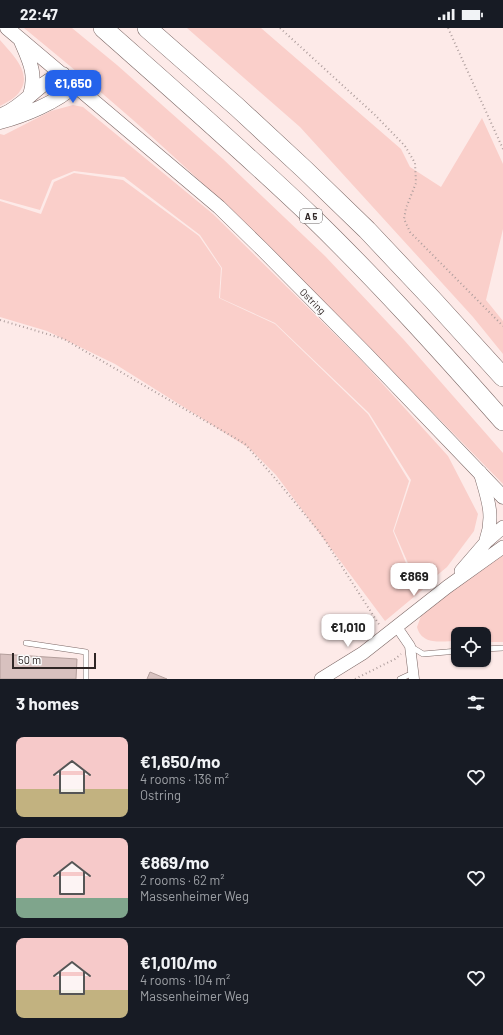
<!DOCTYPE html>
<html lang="en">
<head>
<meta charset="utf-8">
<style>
  :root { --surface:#171b24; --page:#242831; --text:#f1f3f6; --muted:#9ea1a6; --line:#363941; --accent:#2563eb }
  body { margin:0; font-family:Barlow,sans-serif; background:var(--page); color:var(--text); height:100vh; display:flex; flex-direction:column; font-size:15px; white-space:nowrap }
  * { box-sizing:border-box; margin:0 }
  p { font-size:13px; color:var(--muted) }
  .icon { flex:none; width:22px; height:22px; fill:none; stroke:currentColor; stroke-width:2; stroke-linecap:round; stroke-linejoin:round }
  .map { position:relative; height:651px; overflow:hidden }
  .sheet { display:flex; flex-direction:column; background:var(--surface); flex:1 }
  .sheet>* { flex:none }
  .buttons { position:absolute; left:451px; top:599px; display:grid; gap:8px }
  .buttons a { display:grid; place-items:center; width:40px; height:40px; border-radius:8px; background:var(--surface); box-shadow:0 1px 3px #0004; font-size:20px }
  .scale { position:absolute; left:12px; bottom:10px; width:84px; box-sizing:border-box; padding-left:4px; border:2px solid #2f2625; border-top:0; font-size:11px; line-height:14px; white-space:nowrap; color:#2f2625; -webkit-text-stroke:3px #fcfcfc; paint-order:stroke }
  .price { position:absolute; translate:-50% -34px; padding:0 9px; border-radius:8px; background:#fff; color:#222; font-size:13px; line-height:26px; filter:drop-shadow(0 1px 2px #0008) }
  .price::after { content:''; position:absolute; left:50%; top:24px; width:12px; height:9px; margin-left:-6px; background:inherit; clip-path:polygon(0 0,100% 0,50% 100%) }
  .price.selected { background:var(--accent); color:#fff }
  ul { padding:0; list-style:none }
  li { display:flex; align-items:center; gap:12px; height:100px; padding:0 16px }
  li+li { border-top:1px solid var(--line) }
  li span { display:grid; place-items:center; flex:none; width:112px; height:80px; border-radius:8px; color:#555 }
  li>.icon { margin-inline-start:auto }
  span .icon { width:48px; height:48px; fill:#fffc; stroke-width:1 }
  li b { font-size:17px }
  h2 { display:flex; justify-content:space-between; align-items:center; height:48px; padding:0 16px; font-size:17px }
  .status { display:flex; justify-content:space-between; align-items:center; height:28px; padding:0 20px; background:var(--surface); direction:ltr }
  .status svg { height:11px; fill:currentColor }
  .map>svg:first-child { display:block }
  .green { fill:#facfca }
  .building { fill:#d8c1bf; stroke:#b39e9b }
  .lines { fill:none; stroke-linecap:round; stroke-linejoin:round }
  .service-casing { stroke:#7c6866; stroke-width:6 }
  .minor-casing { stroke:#7c6866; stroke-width:11 }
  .tertiary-casing { stroke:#7c6866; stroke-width:14 }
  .secondary-casing { stroke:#7c6866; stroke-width:15 }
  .motorway-casing { stroke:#7c6866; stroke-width:20 }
  .path { stroke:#ae9e9d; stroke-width:2; stroke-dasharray:1 3; stroke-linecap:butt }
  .service { stroke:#fff; stroke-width:5 }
  .minor { stroke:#fff; stroke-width:10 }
  .tertiary { stroke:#fff; stroke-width:13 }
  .secondary { stroke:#fff; stroke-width:14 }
  .motorway { stroke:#fff; stroke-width:19 }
  .labels { text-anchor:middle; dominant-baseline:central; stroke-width:3.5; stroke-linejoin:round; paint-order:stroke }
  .shield { fill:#fcfcfc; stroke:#6c6666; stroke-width:1 }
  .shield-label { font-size:9px; font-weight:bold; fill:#2f2625 }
  .street-label { font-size:10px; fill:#2f2625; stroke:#fcfcfc }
</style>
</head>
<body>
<div class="status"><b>22:47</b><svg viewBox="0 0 49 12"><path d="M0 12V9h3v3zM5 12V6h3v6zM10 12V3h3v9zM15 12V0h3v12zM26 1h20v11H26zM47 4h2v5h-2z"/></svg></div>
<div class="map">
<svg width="503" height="651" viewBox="0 0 503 651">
  <rect width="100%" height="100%" fill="#fdeae8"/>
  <!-- green -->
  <path class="green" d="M24,0H72L117,37L223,131L325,228L404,312L503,425V456C403,354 303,251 200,153C143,99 84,49 24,0Z
    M187,0H261L401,121L410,139L441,159L482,90L503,136V201L486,272L503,293V326L473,289L300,99Z
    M0,12C11,25 33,45 20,63C16,70 7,74 0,78Z
    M73,77L83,79L213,186L361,332L448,428L478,486L474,503L447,539L429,554L414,549L394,503L411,452L369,385L275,295L220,270L222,240L200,207L124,149L74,143L52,152L40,182L0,171V106L4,107L51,83Z
    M74,145L123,152L199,208L221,240L219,270L275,296L368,386L409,453L393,503L412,550L427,558L385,593L276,447L249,420L115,336L47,303L0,289V173L41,186L54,154Z
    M503,522V614H484V606H458V613C442,613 422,618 417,599L421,588L465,551Z"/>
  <!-- building -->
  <path class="building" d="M0,626L77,631L76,651H0Z
    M150,644L167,651H147Z"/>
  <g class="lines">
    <!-- service casing -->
    <g class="service-casing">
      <path id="service" d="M26,615L86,624V651
        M410,618L423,626L458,623
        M484,621L503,620
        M400,651L413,645"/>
    </g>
    <!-- minor casing -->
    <g class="minor-casing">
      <path id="minor" d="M397,599L410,618L414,651"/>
    </g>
    <!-- tertiary casing -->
    <g class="tertiary-casing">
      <path id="tertiary" d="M480,444C487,469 495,487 486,512
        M461,543L486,514L503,499
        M321,651L363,625L447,559L503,519"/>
    </g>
    <!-- secondary casing -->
    <g class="secondary-casing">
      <path id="secondary" d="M7,0L219,179L262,221L366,326L503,469
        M21,13C29,32 37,46 30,67
        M4,86C27,76 38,54 63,46
        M0,94C23,88 58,74 75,57"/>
    </g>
    <!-- motorway casing -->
    <g class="motorway-casing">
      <path id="motorway" d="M103,0C173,62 243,123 311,188C378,253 441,323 503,393
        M147,0L237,79L305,142L367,202L432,271L503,349"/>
    </g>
    <!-- path -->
    <path class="path" d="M280,0L375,87L405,118L415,135L416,155L406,180L404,191L410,204L503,298
      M448,0L503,121
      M0,292L64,311L245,416L274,449L321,506L380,598
      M355,651L395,631L401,626"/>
    <!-- service -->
    <use href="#service" class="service"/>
    <!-- minor -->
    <use href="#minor" class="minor"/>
    <!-- tertiary -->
    <use href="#tertiary" class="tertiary"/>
    <!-- secondary -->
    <use href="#secondary" class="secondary"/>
    <!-- motorway -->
    <use href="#motorway" class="motorway"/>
  </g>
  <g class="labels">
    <!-- shield labels -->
    <rect class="shield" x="300" y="181" width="22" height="14" rx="3"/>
    <g class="shield-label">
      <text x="311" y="188">A 5</text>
    </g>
    <!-- street labels -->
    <g class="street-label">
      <text transform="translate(313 273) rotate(45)">Ostring</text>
    </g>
  </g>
</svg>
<div class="buttons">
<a><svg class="icon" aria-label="locate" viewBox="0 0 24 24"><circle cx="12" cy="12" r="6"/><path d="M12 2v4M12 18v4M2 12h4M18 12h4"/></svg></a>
</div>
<div class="scale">50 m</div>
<b class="price selected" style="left:73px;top:76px">€1,650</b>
<b class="price" style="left:414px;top:569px">€869</b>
<b class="price" style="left:348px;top:620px">€1,010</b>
</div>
<section class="sheet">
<h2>3 homes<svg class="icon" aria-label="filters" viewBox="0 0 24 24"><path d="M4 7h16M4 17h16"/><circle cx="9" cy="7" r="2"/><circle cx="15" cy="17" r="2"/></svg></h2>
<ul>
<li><span style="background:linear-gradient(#f6c9c9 65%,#c2b280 0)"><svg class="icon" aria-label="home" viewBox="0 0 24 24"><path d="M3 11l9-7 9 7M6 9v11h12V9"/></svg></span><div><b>€1,650/mo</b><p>4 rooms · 136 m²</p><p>Ostring</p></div><svg class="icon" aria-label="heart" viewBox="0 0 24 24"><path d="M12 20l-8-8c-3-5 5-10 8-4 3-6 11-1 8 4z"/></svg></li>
<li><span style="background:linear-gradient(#f6c9c9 75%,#7fa58c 0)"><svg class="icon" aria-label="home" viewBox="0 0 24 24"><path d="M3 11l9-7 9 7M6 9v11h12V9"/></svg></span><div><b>€869/mo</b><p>2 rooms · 62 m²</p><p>Massenheimer Weg</p></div><svg class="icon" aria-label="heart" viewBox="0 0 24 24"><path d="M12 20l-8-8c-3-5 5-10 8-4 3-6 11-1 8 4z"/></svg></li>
<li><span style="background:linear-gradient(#f6c9c9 65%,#c2b280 0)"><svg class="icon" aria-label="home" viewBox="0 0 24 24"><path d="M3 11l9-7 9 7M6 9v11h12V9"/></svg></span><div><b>€1,010/mo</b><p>4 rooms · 104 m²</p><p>Massenheimer Weg</p></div><svg class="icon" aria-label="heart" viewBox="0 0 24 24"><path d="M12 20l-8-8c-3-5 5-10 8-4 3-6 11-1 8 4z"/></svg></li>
</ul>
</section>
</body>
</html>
